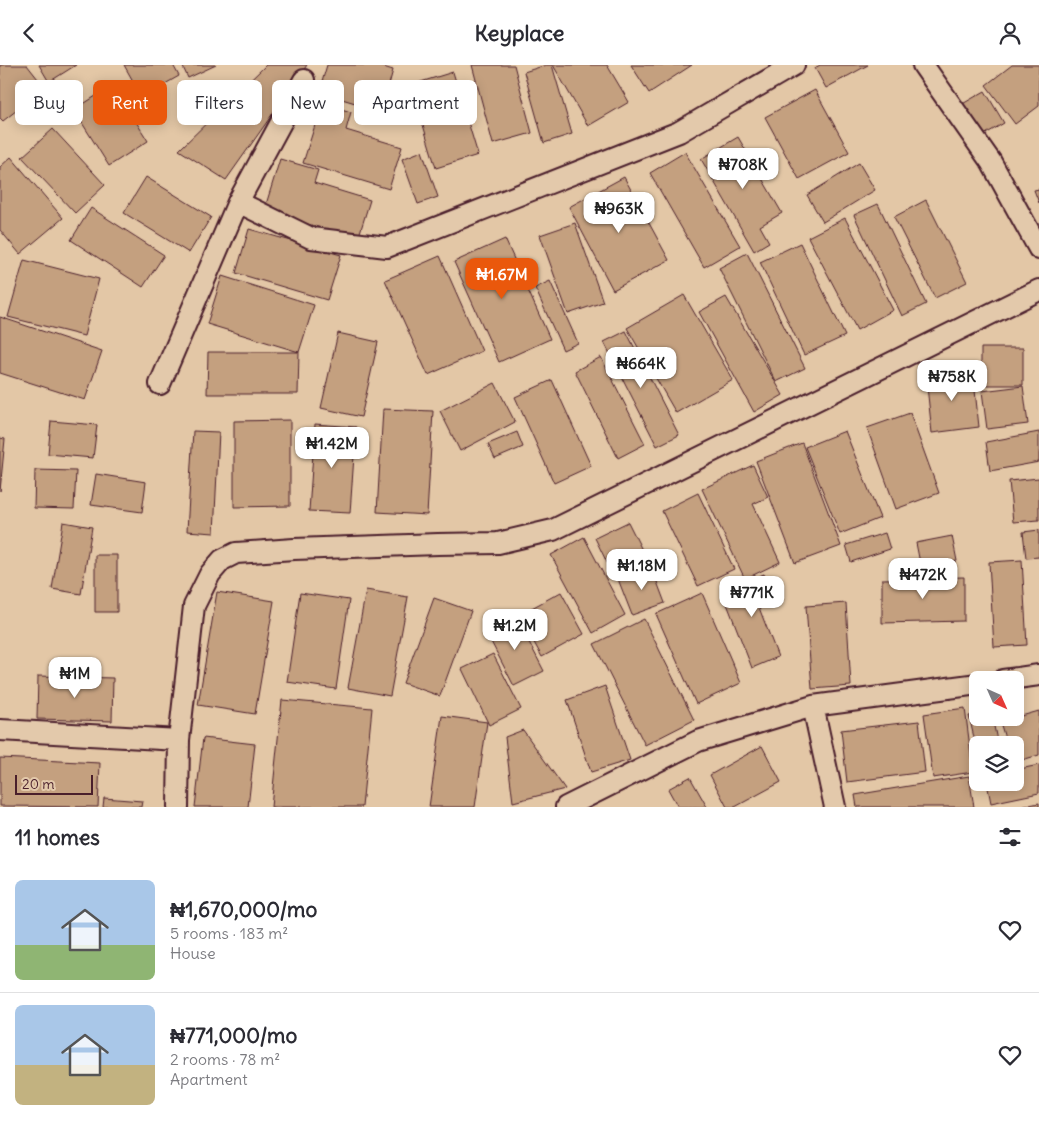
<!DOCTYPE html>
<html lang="en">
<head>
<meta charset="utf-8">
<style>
  :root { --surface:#fff; --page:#f7f7f7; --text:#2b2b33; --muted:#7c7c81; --line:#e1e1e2; --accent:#ea580c }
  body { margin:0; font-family:Delius,sans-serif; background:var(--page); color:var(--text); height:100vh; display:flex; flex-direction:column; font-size:19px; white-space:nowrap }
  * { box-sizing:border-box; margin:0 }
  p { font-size:16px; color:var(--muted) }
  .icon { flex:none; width:28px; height:28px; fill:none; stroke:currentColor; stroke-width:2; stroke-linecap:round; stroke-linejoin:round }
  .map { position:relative; height:742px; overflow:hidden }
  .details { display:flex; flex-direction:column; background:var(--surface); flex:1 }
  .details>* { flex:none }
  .guide { position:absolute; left:15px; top:15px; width:500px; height:45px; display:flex; gap:10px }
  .needle { width:32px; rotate:135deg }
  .tools { position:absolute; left:969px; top:606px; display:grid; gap:10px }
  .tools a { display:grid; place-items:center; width:55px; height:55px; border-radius:8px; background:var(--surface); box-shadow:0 2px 12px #0003; font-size:25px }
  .scale { position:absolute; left:15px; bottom:12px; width:78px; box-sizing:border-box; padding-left:5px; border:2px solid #4a1f2b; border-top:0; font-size:14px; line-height:18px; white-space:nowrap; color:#4a1f2b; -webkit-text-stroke:4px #e3c9ab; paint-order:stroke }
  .price { position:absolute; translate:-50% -42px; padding:0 11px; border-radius:10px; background:#fff; color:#222; font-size:16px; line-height:32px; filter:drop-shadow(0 1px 2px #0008) }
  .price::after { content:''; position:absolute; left:50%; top:30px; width:15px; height:11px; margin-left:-8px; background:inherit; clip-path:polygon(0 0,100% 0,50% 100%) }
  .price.active { background:var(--accent); color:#fff }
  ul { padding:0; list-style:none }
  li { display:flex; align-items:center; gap:15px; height:125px; padding:0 15px }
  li+li { border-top:1px solid var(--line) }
  li span { display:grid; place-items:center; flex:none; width:140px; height:100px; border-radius:8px; color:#555 }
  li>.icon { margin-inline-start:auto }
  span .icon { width:60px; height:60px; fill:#fffc; stroke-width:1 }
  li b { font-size:21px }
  h2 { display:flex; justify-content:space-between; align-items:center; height:60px; padding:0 15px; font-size:21px }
  .chip { padding:0 18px; border-radius:8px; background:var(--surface); box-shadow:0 2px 12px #0003; font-size:18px; line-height:45px }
  .chip.active { background:var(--accent); color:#fff }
  header { display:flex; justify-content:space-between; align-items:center; height:65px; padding:0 15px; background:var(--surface); font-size:22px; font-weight:700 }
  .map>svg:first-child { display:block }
  .building { fill:#c4a07f; stroke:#4a1f2b }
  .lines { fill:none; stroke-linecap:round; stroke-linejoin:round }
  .street-casing { stroke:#4a1f2b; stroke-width:24 }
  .street { stroke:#e3c9ab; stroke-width:20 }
</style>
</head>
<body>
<header><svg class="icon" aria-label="back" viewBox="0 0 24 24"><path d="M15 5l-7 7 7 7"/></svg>Keyplace<svg class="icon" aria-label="person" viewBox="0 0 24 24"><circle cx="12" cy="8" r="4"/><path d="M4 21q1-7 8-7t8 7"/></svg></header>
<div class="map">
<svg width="1039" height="742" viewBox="0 0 1039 742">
  <rect width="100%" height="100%" fill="#e3c7a6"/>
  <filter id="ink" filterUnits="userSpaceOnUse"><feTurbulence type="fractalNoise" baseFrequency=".02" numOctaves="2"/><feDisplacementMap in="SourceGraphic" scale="10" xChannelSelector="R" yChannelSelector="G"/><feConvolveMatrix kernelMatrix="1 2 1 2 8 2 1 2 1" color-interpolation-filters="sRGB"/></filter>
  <g filter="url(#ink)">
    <!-- building -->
    <path class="building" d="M0,0H27L45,23L3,56L0,53Z
      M39,0H76L49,17Z
      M124,0H173L179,11L142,32Z
      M182,0H216L188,13Z
      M266,0H307L226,115L179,85Z
      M327,0H377L393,5L387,27L394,29L388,48L319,27Z
      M472,0H514L532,68L493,79Z
      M546,0H552L572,69L544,78L524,7Z
      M553,0H607L629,37L588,61Z
      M631,0H692L649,28Z
      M820,0H868L826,23L815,3Z
      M1012,0H1039V41L1015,59L986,20Z
      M453,7L478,90L436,103L411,20Z
      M113,20L148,76L109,101L74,45Z
      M815,25L849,87L799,114L765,52Z
      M985,26L1004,58L979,73L959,41Z
      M322,38L351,47L346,65L402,82L389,124L303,98Z
      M53,64L105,120L75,148L22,92Z
      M738,72L782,148L760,161L769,177L754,186L701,94Z
      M422,86L438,132L418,139L402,94Z
      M685,87L740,181L704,202L650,108Z
      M11,92L63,153L20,189L0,165V102Z
      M280,94L318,105L314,118L370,135L358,174L264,146Z
      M859,98L875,125L823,157L807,130Z
      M146,112L211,152L189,188L124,148Z
      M624,112L669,195L613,225L569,142Z
      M1039,124V138L1034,125Z
      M926,135L967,217L935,233L894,152Z
      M878,139L926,239L902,251L854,150Z
      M91,143L164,190L143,222L71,175Z
      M845,153L893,245L857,265L808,172Z
      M575,158L603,237L568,249L540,170Z
      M249,164L341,190L327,235L236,208Z
      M505,174L550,274L499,297L454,197Z
      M800,178L845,271L804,290L760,197Z
      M747,188L805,303L776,317L719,203Z
      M440,191L482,286L428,310L385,215Z
      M24,195L99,214L84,271L8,252Z
      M222,211L314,240L299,287L207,259Z
      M550,216L578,278L563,285L535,223Z
      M684,230L733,315L676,348L627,263Z
      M726,232L783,330L754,347L699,247Z
      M0,252L102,286L85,335L0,308Z
      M626,266L679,370L657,381L604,277Z
      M338,268L378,277L361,352L321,343Z
      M981,283H1023V320H981Z
      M208,287H299L298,329H207Z
      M601,292L645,379L618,393L575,306Z
      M973,307L979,362L932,368L926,312Z
      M552,315L591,401L554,418L515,332Z
      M495,318L515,357L460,386L440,346Z
      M1023,321L1028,359L987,364L982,326Z
      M383,344L433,346L427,450L377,447Z
      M910,348L939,428L896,444L867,363Z
      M290,355V441L234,442V356Z
      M51,356L97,360L93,393L48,389Z
      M315,359L356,362L350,448L309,446Z
      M193,366L219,367L214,468L187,466Z
      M845,366L880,453L840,469L805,382Z
      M517,367L523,382L495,394L488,379Z
      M1039,367V397L990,406L986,377Z
      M0,373L5,374L0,426Z
      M802,378L841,481L795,498L756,396Z
      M753,400L768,432L753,439L780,497L745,514L702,424Z
      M35,405L76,406L74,444L34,443Z
      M96,409L146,417L142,447L91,440Z
      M1039,413V455L1013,457L1009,416Z
      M698,428L734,504L698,521L662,446Z
      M63,457L92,462L81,529L52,524Z
      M628,457L647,495L614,512L595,473Z
      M1039,465V492L1026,493L1023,467Z
      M885,468L890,484L851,497L846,480Z
      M952,471L957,496L921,503L916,478Z
      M584,472L625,550L593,568L551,490Z
      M95,490H117V547H95Z
      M1022,495L1027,580L994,582L989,497Z
      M651,501L665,538L632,550L618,514Z
      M764,509L774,534L758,540L778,592L752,603L722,526Z
      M964,512V556L882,558V514Z
      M366,525L408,532L390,631L348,623Z
      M217,527L274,536L255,649L198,640Z
      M561,527L584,569L542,592L519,550Z
      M300,528L349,535L336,624L287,617Z
      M702,528L741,618L696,639L656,549Z
      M434,533L471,546L440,631L403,618Z
      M846,538L851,621L812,624L806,541Z
      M515,550L544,606L514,621L485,565Z
      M644,554L694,655L645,680L594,579Z
      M493,589L521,644L489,660L462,604Z
      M38,611L113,613L112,656L37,654Z
      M605,621L630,695L591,707L567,635Z
      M282,635L372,643L362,742H271Z
      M965,643L973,707L933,713L924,649Z
      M1039,646V690L1015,697V680H1007L1000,657Z
      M978,649V652H992L998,680H978V690L969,651Z
      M442,651L487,657L475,742H429Z
      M919,656L925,707L847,717L841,665Z
      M523,665L565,724L513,737L505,672Z
      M203,673L255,679L248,742H195Z
      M762,681L781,717L735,742H727L710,710Z
      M0,693L100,698L98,742L0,741Z
      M1039,700V728L991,738L987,718H1015V705Z
      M969,711L974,742H857L855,730Z
      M690,712L707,742H678L668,724Z
      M104,733L142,736L141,742H103Z
      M1039,738V742H1020Z"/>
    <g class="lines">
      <!-- street casing -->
      <g class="street-casing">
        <path id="street" d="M923,0L991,97L1039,184
          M238,137L311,173L387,182L679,67L794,0
          M160,319L238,137L304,15
          M1003,615L1039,610
          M813,641L835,742
          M0,665L179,675
          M178,742L179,675L194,541L210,509L222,495L236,488L294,484L438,479L498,478L553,465L1039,225
          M566,742L698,676L813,641L978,619"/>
      </g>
      <!-- street -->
      <use href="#street" class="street"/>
    </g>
  </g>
</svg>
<div class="tools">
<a><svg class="needle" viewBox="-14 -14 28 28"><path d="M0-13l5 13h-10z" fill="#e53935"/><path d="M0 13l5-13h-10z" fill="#7c7c81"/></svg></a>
<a><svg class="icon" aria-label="layers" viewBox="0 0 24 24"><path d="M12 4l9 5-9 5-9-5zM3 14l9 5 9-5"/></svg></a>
</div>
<div class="scale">20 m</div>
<b class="price" style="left:743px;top:125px">₦708K</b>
<b class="price" style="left:619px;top:169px">₦963K</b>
<b class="price active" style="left:502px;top:235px">₦1.67M</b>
<b class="price" style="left:641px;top:324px">₦664K</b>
<b class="price" style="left:952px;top:337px">₦758K</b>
<b class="price" style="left:332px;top:404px">₦1.42M</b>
<b class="price" style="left:642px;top:526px">₦1.18M</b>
<b class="price" style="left:923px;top:535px">₦472K</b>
<b class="price" style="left:752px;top:553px">₦771K</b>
<b class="price" style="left:515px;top:586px">₦1.2M</b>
<b class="price" style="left:75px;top:634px">₦1M</b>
<div class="guide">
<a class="chip">Buy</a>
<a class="chip active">Rent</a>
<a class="chip">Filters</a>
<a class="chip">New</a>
<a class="chip">Apartment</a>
</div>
</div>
<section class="details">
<h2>11 homes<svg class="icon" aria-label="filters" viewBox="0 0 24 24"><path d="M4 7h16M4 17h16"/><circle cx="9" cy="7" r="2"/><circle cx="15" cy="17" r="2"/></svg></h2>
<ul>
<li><span style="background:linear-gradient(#a9c7e8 65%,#8fb573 0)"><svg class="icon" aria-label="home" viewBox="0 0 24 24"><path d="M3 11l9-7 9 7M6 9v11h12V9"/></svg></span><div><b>₦1,670,000/mo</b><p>5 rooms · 183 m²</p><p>House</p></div><svg class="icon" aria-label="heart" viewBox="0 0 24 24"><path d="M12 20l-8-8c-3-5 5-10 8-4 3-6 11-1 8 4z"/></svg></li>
<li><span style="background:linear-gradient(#a9c7e8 60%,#c2b280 0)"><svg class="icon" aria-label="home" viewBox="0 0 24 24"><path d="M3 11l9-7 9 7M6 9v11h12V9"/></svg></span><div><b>₦771,000/mo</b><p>2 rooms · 78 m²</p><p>Apartment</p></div><svg class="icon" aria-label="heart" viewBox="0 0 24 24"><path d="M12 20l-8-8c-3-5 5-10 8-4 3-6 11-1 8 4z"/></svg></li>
</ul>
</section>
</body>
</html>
